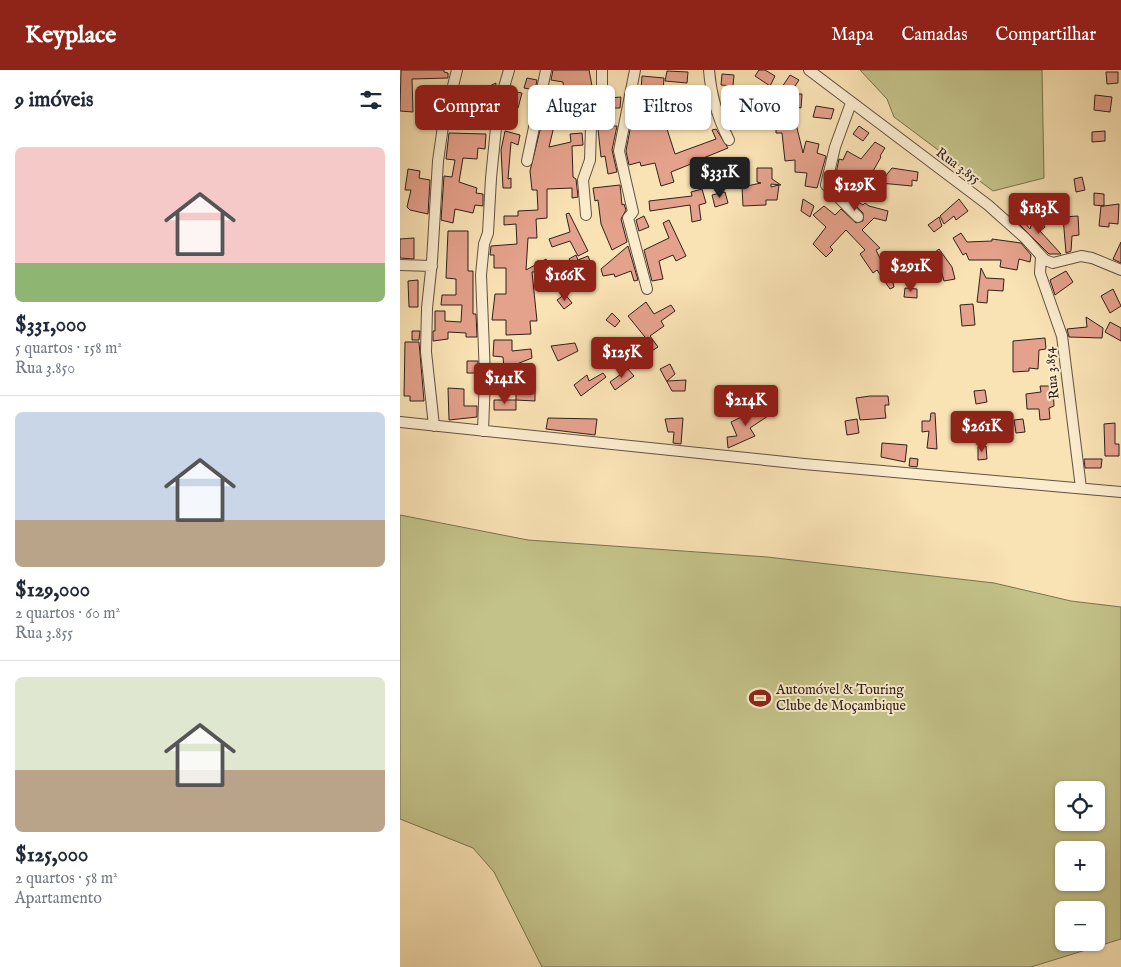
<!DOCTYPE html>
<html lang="pt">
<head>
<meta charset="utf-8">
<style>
  :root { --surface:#fff; --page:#f6f6f7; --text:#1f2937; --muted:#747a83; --line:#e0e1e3; --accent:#8f2418 }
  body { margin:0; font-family:"IM FELL English",serif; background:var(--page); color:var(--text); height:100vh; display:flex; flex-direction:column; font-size:19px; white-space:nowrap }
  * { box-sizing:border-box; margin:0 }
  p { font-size:16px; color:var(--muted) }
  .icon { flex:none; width:28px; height:28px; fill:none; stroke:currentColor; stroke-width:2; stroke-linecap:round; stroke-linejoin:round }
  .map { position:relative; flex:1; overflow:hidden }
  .panel { display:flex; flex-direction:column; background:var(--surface); width:400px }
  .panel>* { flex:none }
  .hud { position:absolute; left:15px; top:15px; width:475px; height:45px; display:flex; gap:10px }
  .fabs { position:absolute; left:655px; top:711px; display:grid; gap:10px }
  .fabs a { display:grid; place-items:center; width:50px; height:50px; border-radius:8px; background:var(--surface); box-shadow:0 1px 4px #0004; font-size:25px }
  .price { position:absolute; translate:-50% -42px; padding:0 11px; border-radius:5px; background:var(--accent); color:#fff; font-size:16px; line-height:32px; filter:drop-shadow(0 1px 2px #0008) }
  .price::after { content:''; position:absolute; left:50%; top:30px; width:15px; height:11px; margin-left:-8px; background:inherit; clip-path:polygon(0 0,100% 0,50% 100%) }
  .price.on { background:#222; color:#fff }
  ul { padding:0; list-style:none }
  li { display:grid; align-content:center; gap:10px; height:265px; padding:0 15px }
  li+li { border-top:1px solid var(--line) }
  li span { display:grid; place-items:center; height:155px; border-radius:8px; color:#555 }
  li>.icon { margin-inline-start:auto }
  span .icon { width:90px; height:90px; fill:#fffc; stroke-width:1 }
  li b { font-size:21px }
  h2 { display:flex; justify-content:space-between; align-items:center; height:60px; padding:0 15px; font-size:21px }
  .tag { padding:0 18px; border-radius:8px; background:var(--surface); box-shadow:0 1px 4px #0004; font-size:18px; line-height:45px }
  .tag.on { background:var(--accent); color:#fff }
  header { display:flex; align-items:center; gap:30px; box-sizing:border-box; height:70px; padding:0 25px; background:var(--accent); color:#fff }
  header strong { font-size:24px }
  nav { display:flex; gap:28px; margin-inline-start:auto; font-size:18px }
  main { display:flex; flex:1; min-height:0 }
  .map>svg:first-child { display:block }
  .green { fill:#c3c289; stroke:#797252; fill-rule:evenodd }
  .building { fill:#e4a18b; stroke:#2f211a }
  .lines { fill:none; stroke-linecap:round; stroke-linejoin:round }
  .street-casing { stroke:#625140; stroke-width:12 }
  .street { stroke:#fbecce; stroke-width:10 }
  .labels { text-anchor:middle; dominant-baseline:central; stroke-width:4; stroke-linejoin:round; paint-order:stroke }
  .street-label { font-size:14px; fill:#2f211a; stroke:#fbecce }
  .poi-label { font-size:14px; fill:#2f211a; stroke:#fbecce; text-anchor:start }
</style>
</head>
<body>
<header>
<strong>Keyplace</strong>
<nav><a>Mapa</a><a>Camadas</a><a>Compartilhar</a></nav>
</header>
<main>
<section class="panel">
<h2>9 imóveis<svg class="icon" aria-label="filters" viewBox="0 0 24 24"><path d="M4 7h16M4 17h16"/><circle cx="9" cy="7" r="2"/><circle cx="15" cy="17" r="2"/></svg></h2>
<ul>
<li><span style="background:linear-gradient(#f6c9c9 75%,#8fb573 0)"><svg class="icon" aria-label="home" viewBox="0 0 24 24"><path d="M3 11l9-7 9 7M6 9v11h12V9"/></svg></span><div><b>$331,000</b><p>5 quartos · 158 m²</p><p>Rua 3.850</p></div></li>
<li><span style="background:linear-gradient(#c9d6e8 70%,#b9a48a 0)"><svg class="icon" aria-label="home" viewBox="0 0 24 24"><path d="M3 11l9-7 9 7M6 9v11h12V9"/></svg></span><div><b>$129,000</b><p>2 quartos · 60 m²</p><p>Rua 3.855</p></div></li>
<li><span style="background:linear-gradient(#dfe7d0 60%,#b9a48a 0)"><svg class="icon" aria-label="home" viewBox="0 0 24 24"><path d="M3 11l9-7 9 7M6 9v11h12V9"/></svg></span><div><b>$125,000</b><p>2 quartos · 58 m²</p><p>Apartamento</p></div></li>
</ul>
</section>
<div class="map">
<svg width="721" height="897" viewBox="0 0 721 897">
  <rect width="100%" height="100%" fill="#f9e2b4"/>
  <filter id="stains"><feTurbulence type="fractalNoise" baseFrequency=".004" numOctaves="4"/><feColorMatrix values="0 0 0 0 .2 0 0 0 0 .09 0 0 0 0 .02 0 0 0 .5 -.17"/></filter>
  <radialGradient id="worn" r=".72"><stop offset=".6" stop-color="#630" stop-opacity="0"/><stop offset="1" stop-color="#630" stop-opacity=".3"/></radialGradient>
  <!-- green -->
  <path class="green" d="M460,0H642L644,108L593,121L494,47L487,29Z
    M0,445L128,470L367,487L594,513L671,531L721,537V869L631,897H142L94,802L73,778L0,749ZM664,720H696V752H664ZM664,780H696V812H664ZM664,840H696V872H664Z"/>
  <!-- building -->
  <path class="building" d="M1,0H44V2L48,3V8L12,9L13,42L0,41Z
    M153,0H189L195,32L184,37L182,33L165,30L163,12L151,10Z
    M359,0H365L375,6L370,16L355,6Z
    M267,1L288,2L287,13L265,11Z
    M706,2H718V13L707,14Z
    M322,4L334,5L333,16L321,15Z
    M390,5L399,10L391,22L382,17Z
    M242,6L264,8L263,22L241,20Z
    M127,8L137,10L135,20L124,18Z
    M96,13L94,27H92L91,23L72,24Z
    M110,21L122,23L118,38L106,35Z
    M390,24H402L401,38L390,36Z
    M695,25L712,27L710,42L694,40Z
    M221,27L220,38H211V56H217L212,80L217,102L208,104L205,86L201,87L198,59H203V55L208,50L209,28Z
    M292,28L293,36L308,34L311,45L290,48L291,51L266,56L275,84L316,69L312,60L316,59L328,78L301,89L304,98L293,101L291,94L271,102L274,112L261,116L255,93L241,96L240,92L229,95L226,81L233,44L239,45L240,49L255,45L253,37L266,34L268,42L283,37V30Z
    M416,36L434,39L431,49L413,47Z
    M392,37L403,83L406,71L419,74L417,83L426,86L417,118L405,116L407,103L395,102V90L385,91L382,63H376V52H382L381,38Z
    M28,45H39L36,59L26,58Z
    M143,48L155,52L149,77L171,72L170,64L182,63L183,75L172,76L173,107L176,109L178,127L172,128V118L147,119V148L136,149L137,168H128L126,200L146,189L151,200L171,193L169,189L176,185L178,190L188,186L190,191L163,205L164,209L153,213L149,201L132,202L137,251H130L131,264L106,265V250H92L95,224H106V198H94V185H90L91,176L117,174L116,154L104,155V146H118V141L138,140L137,120H132L130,101Z
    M459,56L469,63L463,71L453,64Z
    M105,61L120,65L118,75L111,72L108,109L111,108V118H103L101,80Z
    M705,61V71L692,72V62Z
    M49,63L86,64L85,79L78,78L77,89L63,88L59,112L77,118L76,123L83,124V136L75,135L73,143L55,139L53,153L41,150L44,106L52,107L55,90L46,89Z
    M475,72L485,78L480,86L481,87L468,110L466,107L454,122L458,126L455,130L463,135L465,133L469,136L488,141L486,151L474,148L462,160L480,178L476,180L487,203L495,198L501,208L493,213L494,217L490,219L477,200L473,203L460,184L465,180L446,160L430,177L433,180L426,187L413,174L426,157L413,145L424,136L435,145L441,139L456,153L463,151V143L434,113L439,89L443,90L447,81L461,89Z
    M357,98H372V109L381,115L371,114V117L379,115L377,130H366V135L343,136L342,117L361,113L357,112Z
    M492,98L518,102L517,111L512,110V116L480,113Z
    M8,99L20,101L19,108L30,110L28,144L10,140L7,137L11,120H5Z
    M682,107L685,120L676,122L674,109Z
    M220,115L222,135L224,134L226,140L221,149L227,172L212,180L201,154L198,130L195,131L193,118Z
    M302,119L306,133L299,135L301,150L292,152L290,135L250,141L249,131L292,126L291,122Z
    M325,122L328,133L315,137L312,125Z
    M694,123L704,124V136L719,134L718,154L709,153V157L699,156L701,136H704L694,135Z
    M403,129L414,136L410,147L401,141Z
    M559,129L568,141L556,150L554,146L544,154L540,146Z
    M169,143L188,181L178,186L170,171L152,177L149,169L170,162L166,144Z
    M244,146L249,157L239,161L236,150Z
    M678,146L679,165L672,166L671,181L666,183L663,147Z
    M539,147L542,156L534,162L528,155Z
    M620,147L630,159L634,147L639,149L645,157L640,161L661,184H649L615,150Z
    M269,150L286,186L276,191L273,185L259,191L263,209L252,211L244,180L269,168L263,153Z
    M48,161H68V201H73V244H76L77,267H66V263L48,262V269L33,271V261H35V241H45V251L61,252L62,235H41L42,225H56V209L46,208Z
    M561,163L567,172L592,171V169L621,173L631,185L630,192L619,189L617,200L600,197L601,190H569L566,183L563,185L553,168Z
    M14,168V189L0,188V169Z
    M721,172V193L713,189Z
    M228,176L238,210L234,211L231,201L215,207L214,204L203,206L201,199Z
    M539,179L552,197L555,209L544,211L541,200L530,186Z
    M581,198L586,208L604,209L603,221L588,220L587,233L577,232Z
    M666,201L673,212L655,225L650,210Z
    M18,210V237H9L8,211Z
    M505,218L517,219V228L504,227Z
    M713,219L721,236L710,243L701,226Z
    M165,224L172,233L164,239L157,230Z
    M246,232L254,244L271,235L275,241L261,251L264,256L250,266L258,277L244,286L242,283L231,287L226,276L245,267L228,246Z
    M573,234L575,255L562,256L560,235Z
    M212,243L220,251L215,257L206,250Z
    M686,247L703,258L702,268L669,267L667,259L687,257Z
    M710,252L721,258V271L705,262Z
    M12,261H20L19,270H12Z
    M645,268L646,279L639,280L638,299L629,298V301L613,302V271Z
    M94,270H112V281L131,279L132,288L104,299L103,287L93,286Z
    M5,272H19L24,331H10V326H4Z
    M175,273L178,281L158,291L151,276Z
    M67,291H78V303H67Z
    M270,294L275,304L267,311L286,310L285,321H272L260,299Z
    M228,299L234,306L215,320L210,312Z
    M135,300V331L116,330V322H125L122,303Z
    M203,303L206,307L181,326L174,315L187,305L189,311Z
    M640,316H653L654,336L649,338L650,349L640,350L639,339H627L626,324L641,322Z
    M48,318L64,319V336H77V347L49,350Z
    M352,318L358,330L347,333L342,324Z
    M585,320L587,332L576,334L574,321Z
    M470,326H488L489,335H485V341L486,348L460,350L456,328Z
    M94,330H116V340H94Z
    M362,337L368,346L350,358L355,366L328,378L327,367L337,366L331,352Z
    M531,343H535L537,379L527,378L529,361L522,362V351H530Z
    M148,348L197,349L195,365L146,359Z
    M283,348L281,374L273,373L274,362H268L265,349Z
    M457,349L459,363L447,365L445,351Z
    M623,349L625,362L616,363L614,350Z
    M715,353V374H719V386H705L704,354Z
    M482,373L507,375L505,392L481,387Z
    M586,376L587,389L578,390V377Z
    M510,388L518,389L517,397L509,396Z
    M684,389H702L701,398H685Z"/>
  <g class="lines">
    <!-- street casing -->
    <g class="street-casing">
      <path id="street" d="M235,0L219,81L233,142L228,148L247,219
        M309,0C311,26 317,47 329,70
        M409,0L588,135L625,168L645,190L653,193L681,186L692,188L721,200
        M451,33L435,77L426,115L458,147
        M127,91L146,0
        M186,145L183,110L190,90L191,56L202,47V0
        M641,187L640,203L662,266L681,418
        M0,195L32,196
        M0,352L404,394L721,422
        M34,356L26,282L27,238L32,191L38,91L43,56L57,0
        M83,361L85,306L81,205L84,174L88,163L91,108L98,38L109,0"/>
    </g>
    <!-- street -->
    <use href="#street" class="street"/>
  </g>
  <!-- icons -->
  <defs>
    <g id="stadium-bare" transform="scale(1.725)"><path d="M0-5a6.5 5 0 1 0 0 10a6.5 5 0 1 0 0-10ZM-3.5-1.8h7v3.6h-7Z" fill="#8f2418" stroke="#fbecce" stroke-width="2.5" paint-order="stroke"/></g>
  </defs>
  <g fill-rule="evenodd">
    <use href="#stadium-bare" x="360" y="628"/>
  </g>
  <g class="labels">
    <!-- street labels -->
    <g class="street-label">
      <text transform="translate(558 96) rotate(36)">Rua 3.855</text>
      <text transform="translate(652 303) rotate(-96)">Rua 3.854</text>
    </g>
    <!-- poi labels -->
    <g class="poi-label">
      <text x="376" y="620">Automóvel &amp; Touring<tspan x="376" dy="16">Clube de Moçambique</tspan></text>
    </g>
  </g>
  <rect width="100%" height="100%" filter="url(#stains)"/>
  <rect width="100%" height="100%" fill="url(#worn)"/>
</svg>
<div class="fabs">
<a><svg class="icon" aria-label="locate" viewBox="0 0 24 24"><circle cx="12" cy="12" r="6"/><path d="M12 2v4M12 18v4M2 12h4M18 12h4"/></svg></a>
<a>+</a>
<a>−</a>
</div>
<b class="price on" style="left:320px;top:129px">$331K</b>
<b class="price" style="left:455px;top:142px">$129K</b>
<b class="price" style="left:639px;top:165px">$183K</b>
<b class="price" style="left:511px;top:223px">$291K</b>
<b class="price" style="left:165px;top:232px">$166K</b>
<b class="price" style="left:222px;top:309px">$125K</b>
<b class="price" style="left:105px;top:335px">$141K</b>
<b class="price" style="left:346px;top:357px">$214K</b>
<b class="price" style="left:582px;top:383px">$261K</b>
<div class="hud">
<a class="tag on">Comprar</a>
<a class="tag">Alugar</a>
<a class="tag">Filtros</a>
<a class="tag">Novo</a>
</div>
</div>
</main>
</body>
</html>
